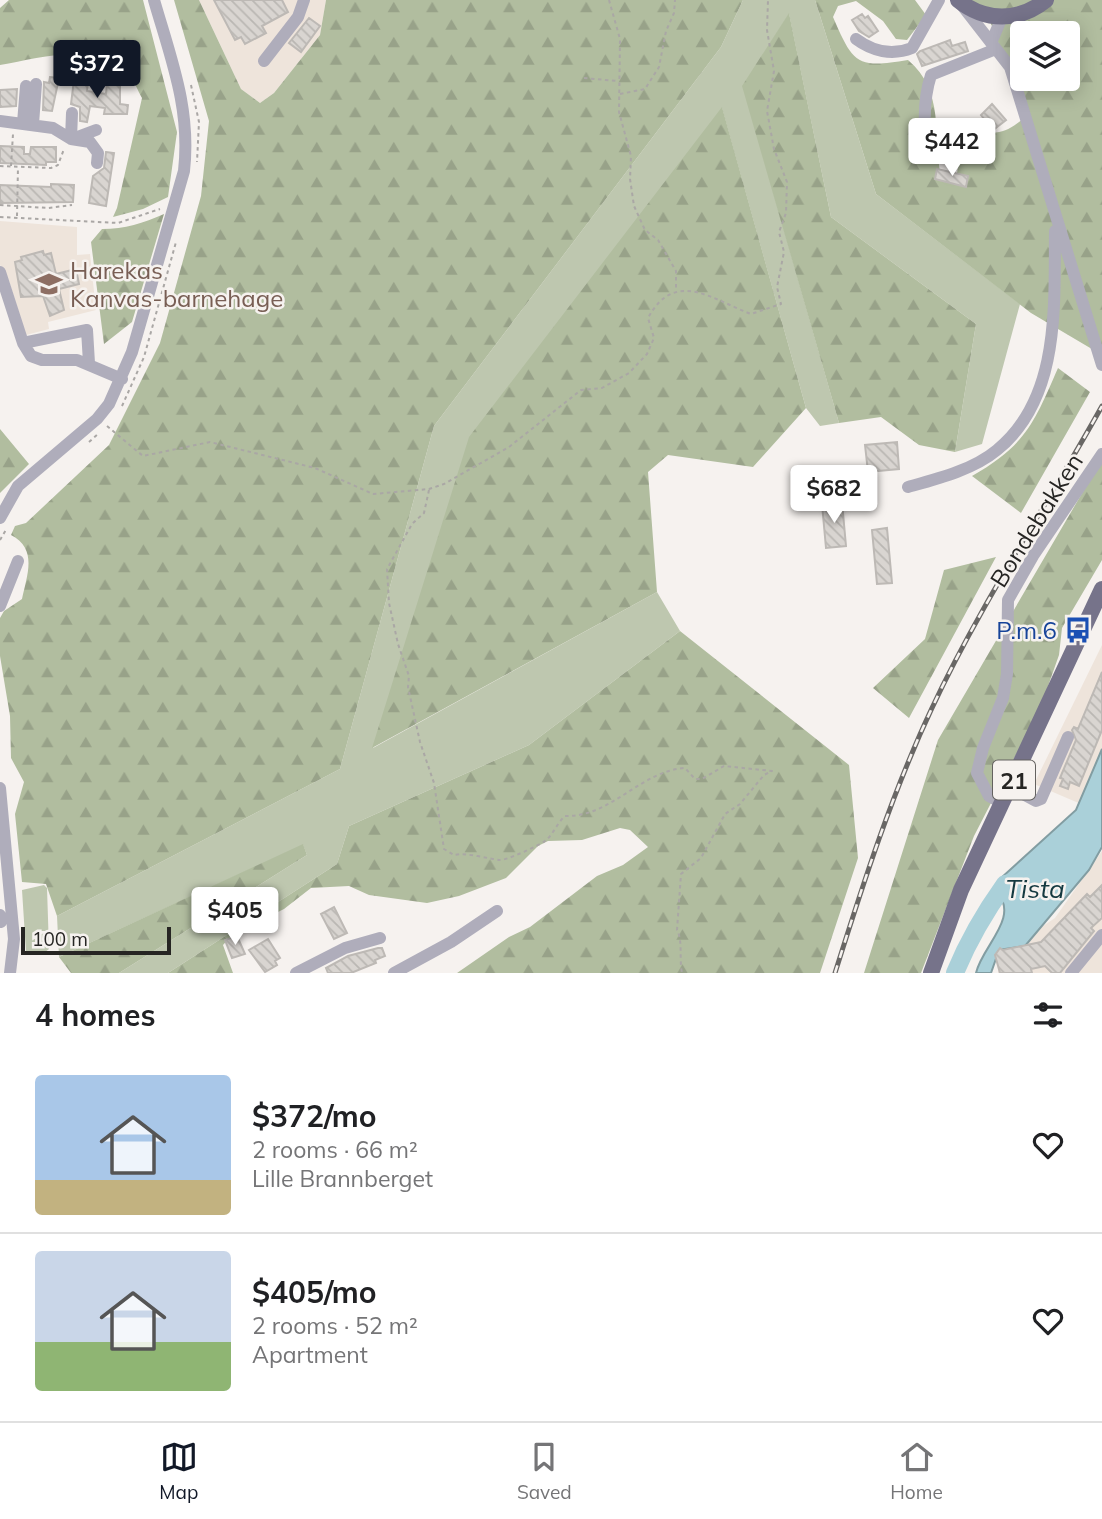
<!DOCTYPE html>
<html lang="en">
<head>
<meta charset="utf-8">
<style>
  :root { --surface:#fff; --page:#f2f2f2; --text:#202124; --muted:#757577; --line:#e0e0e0; --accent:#111827 }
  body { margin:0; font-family:Mulish,sans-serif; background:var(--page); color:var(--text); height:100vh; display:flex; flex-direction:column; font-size:26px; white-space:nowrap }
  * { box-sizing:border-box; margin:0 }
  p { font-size:23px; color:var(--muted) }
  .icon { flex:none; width:38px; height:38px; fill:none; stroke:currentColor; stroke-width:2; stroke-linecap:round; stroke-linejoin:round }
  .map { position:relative; height:973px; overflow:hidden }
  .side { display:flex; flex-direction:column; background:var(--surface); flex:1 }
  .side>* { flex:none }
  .fabs { position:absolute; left:1010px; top:21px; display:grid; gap:14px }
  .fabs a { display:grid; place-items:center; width:70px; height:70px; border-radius:7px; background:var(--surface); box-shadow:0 4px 18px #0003; font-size:35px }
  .scale { position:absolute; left:21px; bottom:18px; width:150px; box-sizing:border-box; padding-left:7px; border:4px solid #262523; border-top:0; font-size:19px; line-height:24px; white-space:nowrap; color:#262523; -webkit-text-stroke:5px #f6f2ef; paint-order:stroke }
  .price { position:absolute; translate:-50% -60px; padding:0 16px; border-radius:7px; background:#fff; color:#222; font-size:23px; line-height:46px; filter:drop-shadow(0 2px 4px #0008) }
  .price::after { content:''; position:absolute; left:50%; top:42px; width:21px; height:16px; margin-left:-10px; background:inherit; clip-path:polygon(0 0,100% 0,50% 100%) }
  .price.active { background:var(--accent); color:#fff }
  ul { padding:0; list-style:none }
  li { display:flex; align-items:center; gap:21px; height:175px; padding:0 35px }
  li+li { border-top:2px solid var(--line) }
  li span { display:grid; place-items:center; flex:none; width:196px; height:140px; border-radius:7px; color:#555 }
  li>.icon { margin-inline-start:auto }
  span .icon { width:84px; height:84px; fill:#fffc; stroke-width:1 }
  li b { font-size:30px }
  h2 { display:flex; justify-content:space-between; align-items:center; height:84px; padding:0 35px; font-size:30px }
  .dock { display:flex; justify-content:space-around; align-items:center; height:98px; border-top:2px solid var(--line); background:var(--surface); font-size:19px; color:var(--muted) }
  .dock a { display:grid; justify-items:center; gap:4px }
  .dock .active { color:var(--accent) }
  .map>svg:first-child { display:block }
  .built { fill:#eee4db }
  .grass { fill:#bec7af }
  .forest { fill:url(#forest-firs); fill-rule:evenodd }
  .water { fill:#aad0d9; stroke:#829da2; stroke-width:2 }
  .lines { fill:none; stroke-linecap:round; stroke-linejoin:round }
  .river { stroke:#aad0d9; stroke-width:18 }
  .building { fill:url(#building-back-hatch); stroke:#bdb9b5; stroke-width:2 }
  .path { stroke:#aaa7a5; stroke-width:2; stroke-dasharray:3.5 3.5; stroke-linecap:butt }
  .minor { stroke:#afadbb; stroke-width:12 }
  .major { stroke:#76738a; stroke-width:16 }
  .rail-casing { stroke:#696765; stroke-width:5 }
  .rail { stroke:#f6f2ef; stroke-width:2.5; stroke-dasharray:8; stroke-linecap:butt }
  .labels { text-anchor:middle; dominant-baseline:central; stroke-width:5; stroke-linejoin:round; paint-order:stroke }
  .shield { fill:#f6f2ef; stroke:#646260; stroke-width:2 }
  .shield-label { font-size:23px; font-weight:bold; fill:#262523 }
  .education-label { font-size:24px; fill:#785e54; stroke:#f6f2ef; text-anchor:start }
  .street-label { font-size:24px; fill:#262523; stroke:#f6f2ef }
  .transit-label { font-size:24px; fill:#164399; stroke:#f6f2ef; text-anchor:end }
  .water-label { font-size:26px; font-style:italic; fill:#143940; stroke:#f6f2ef }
</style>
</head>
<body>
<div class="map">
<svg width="1102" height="973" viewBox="0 0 1102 973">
  <defs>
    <pattern id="forest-firs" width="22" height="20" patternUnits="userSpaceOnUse" patternTransform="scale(1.75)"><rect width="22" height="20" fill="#b1bd9f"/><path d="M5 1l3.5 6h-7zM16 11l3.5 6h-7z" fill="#98a289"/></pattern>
    <pattern id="building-back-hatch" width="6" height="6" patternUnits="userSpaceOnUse" patternTransform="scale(1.75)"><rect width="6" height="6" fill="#d9d5d1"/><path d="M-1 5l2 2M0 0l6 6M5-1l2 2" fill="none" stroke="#bab7b3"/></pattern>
  </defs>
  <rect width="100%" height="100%" fill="#f6f2ef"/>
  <!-- built -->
  <path class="built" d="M199,0H326L320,35L274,93L260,103L241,89Z
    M0,221L77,227V255L90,254L96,310L48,322L49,329L26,335L9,281L0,265Z
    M1102,645V813L1034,784Z
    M1102,851V973H998V956L1055,918Z"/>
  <!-- grass -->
  <path class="grass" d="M743,0H815L876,194L1020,304L982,444L955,452L976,324L831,217L789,14L743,86L839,423L820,426L806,408L722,108L373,748L657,592L680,631L529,745L349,826L337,864L168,973H119L307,855L303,845L59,957L57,916L340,769L434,426L721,47Z
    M44,885L47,888L49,949L44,953L26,952L22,890Z"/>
  <!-- forest -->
  <path class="forest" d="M9,0H143L177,132L168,197L143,209L113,217L117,208L142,98C138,91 134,80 129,74C96,40 41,58 0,65V8Z
    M174,0H199L241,89L260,103L274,93L320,35L326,0H743L721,47L434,426L340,769L57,916L46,884L22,882L15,814L24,782L11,758L10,716L0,656V618L4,611L22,599C27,575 38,549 11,535L15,526L26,523L109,445L160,343L201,196L209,121Z
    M815,0H915L926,15L907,40L896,39L883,21L856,1L838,6L833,17C853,63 856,69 908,60C945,91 933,136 941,178L956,181C958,163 963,143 978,131C999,135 1006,132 1023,119L994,30L989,20L968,0H1102V355L1031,313L876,194ZM1022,33H1068V79H1022Z
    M789,13L831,217L976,324L955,452L919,445L881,417L839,423L742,86Z
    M722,107L806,408L753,467L668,455L648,472L657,592L372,748L469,437Z
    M164,214L132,322L104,344L91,242L102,229C125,229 143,223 164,214Z
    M1058,368L1090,392L1021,513L972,476C1026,445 1034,423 1058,368Z
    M0,429L29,464L0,493Z
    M1102,459V560L1062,628L1059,655L1041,706L974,836L921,973H864L938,740Z
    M996,557L909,718L873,688L925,639L944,570Z
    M680,631L849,765L858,858L820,973H457L509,937L530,927L597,876L623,865L648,847L630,830L620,828L582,840L548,841L538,846L506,878L459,896L427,903L369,895L349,886L311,888L284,909L232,935L223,945L233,973H168L337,864L349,826L529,745Z
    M303,844L307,855L119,973H71L59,957Z"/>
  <!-- water -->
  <path class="water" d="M1102,749V847L1089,870L1025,946L999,950L991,973H976C982,946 1020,918 997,892L1001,878L1076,810Z"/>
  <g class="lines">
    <!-- river -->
    <path class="river" d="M955,973C968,941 985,912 1005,884L1014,882"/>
  </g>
  <!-- building -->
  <path class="building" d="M214,0H282L288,12L262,26L266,33L245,44L241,37L235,40Z
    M862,14L865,18L868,16L878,31L869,37L859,31L852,20Z
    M309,18L320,26L301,52L289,43Z
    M950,40L952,46L965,42L968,51L922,66L917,54L920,51Z
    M50,77L59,78L52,111L43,110L44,82L49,83Z
    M74,80L88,82L87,91L106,94L107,83L120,84V104L128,105L127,114H104L105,108L90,106L87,122L80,121V107L71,104Z
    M17,89L16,106L0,107V90Z
    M992,104L1006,120L993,130L981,115Z
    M940,136L961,137L958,154L941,151L938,146Z
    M0,146L24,147V154H30L31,147H56V162H46V165L0,163Z
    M106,152L114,153L106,206L89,203L93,176L104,168Z
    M937,169L968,176L966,187L935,179Z
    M51,184L74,185L73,202L0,203V185L51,187Z
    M43,251L44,255L51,253L56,274L76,269L79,284L59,289L64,310L50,316L43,296L21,297L15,262L22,260L21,257Z
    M897,442L899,469L868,472L865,445Z
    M842,502L846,546L826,548L822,504Z
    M887,528L892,583L877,584L872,530Z
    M1102,672V730L1079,786L1070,782L1068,789L1060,786L1063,779L1060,778L1076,740L1072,730L1074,727L1078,729Z
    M1102,885V918L1091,928L1094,931L1060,973H1052L1045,966L1031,969L1032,973H1000L995,955L1000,948L1003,950L1041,942L1087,894L1090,897Z
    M334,907L347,933L334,939L321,914Z
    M237,936L245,954L232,958L225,940Z
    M268,939L280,958L275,961L277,965L265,972L249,950Z
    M378,948H382L385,956L375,960L376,963L351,973H328L326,968L348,956Z"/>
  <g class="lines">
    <!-- path -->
    <path class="path" d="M609,0L620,39L619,112L631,156L630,179L634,206L645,230L658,240L676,271V290
      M584,78L617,81
      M191,85L199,122L197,162
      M620,94L645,89L659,67L666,31L674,13L675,0
      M0,166L51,168L58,165L64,149
      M11,166L13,134
      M0,205L48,208L72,205
      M17,216L18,167
      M0,217L118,223L160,209
      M122,406L144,357L176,242
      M107,426L143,456L210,442L315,468L373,494L429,489L444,484L509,447L581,390L602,388L629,373L647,354L654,338L648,318C675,268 713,300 751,314L781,304L777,287L784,252L779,232L786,213L787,182L774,149L767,111L774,71L767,30L768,0
      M89,442L98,434
      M429,490L424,513L412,524L387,569L389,603L398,644L409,676L408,687L420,742L434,783L444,849L454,855C465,852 489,859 500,860C505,861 540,845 545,841C553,835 557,823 565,816C612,817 640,771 685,768L695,779H702L724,766L772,771L764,775L740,804L725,814L701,858L681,874L677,930C683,941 679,959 682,973
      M0,540L7,528"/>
    <!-- minor -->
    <path class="minor" d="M961,4L1010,67L1102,365
      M856,39C872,51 892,56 912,48L939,0
      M991,43L1002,17
      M264,61L298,17L304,0
      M0,121L53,128L71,139L90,142L98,153L97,163
      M23,123L26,86
      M33,124L36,84
      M71,139L72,113
      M72,139L96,130
      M935,158C920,139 924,97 931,75L996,49
      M0,272L23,343L31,356L42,360H77L122,379
      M23,343L87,330L89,363
      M908,487C937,479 973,470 997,450C1061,398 1054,305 1055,231
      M0,518L18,486L97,419L109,404L132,352L184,171C191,109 171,59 154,0
      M0,606L18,561
      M1010,787L1036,801L1041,799L1068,737
      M0,788L14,939L10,973
      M1002,803L989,796L977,773L983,748L1003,698L1007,674L1008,600L1033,556L1102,454
      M0,915L1,922
      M296,973L345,948L380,938
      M394,973L451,942L497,911
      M1071,973L1102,935"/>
    <!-- major -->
    <path class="major" d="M958,0C985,22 1019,22 1046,0
      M931,973L961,890L1102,589"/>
    <!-- rail casing -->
    <g class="rail-casing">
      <path id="rail" d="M835,973C863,884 892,793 932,708C981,603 1046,507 1102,406"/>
    </g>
    <!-- rail -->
    <use href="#rail" class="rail"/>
  </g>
  <!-- icons -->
  <defs>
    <g id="school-bare" transform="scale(2.1)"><path d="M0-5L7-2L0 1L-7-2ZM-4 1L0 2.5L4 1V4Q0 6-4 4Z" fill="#8d6e63" stroke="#f6f2ef" stroke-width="2.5" paint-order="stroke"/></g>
    <g id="bus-bare" transform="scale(2.1)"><path d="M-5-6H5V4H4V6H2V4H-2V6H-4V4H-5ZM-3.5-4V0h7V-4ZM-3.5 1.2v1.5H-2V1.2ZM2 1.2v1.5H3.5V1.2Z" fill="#1a4fb4" stroke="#f6f2ef" stroke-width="2.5" paint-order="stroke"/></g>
  </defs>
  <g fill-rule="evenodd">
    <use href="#school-bare" x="49" y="284"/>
    <use href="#bus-bare" x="1078" y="630"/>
  </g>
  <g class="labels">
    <!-- shield labels -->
    <rect class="shield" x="993" y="760.5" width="42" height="39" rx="5"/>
    <g class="shield-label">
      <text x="1014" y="780">21</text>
    </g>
    <!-- education labels -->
    <g class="education-label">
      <text x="70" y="270">Harekas<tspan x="70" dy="28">Kanvas-barnehage</tspan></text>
    </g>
    <!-- street labels -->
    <g class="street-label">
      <text transform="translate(1036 520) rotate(-58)">Bondebakken</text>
    </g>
    <!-- transit labels -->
    <g class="transit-label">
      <text x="1057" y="630">P.m.6</text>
    </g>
    <!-- water labels -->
    <g class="water-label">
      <text x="1035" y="888">Tista</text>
    </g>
  </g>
</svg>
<div class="fabs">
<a><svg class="icon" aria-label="layers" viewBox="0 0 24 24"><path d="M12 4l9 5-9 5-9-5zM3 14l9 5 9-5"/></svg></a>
</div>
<div class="scale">100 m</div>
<b class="price active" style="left:97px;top:100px">$372</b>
<b class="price" style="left:952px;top:178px">$442</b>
<b class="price" style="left:834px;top:525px">$682</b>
<b class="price" style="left:235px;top:947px">$405</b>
</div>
<section class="side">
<h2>4 homes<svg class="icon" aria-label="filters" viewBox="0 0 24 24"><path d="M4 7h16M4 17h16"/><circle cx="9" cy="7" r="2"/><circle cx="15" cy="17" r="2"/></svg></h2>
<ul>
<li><span style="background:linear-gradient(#a9c7e8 75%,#c2b280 0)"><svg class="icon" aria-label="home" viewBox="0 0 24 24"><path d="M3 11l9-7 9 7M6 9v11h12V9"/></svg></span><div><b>$372/mo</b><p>2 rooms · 66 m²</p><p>Lille Brannberget</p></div><svg class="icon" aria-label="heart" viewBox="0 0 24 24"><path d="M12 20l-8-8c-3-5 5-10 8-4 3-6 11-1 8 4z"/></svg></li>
<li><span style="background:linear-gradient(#c9d6e8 65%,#8fb573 0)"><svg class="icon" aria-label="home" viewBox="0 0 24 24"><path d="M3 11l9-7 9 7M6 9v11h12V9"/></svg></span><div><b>$405/mo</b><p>2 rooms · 52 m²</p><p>Apartment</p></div><svg class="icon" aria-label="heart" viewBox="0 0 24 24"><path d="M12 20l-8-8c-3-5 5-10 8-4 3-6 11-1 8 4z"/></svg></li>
</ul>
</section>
<nav class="dock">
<a class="active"><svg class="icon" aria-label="map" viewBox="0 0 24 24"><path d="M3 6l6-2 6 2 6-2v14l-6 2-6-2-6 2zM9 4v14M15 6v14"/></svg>Map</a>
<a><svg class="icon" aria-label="saved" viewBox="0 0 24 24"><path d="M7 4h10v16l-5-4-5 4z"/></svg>Saved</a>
<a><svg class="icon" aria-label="home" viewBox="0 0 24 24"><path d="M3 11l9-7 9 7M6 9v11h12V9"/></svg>Home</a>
</nav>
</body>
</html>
